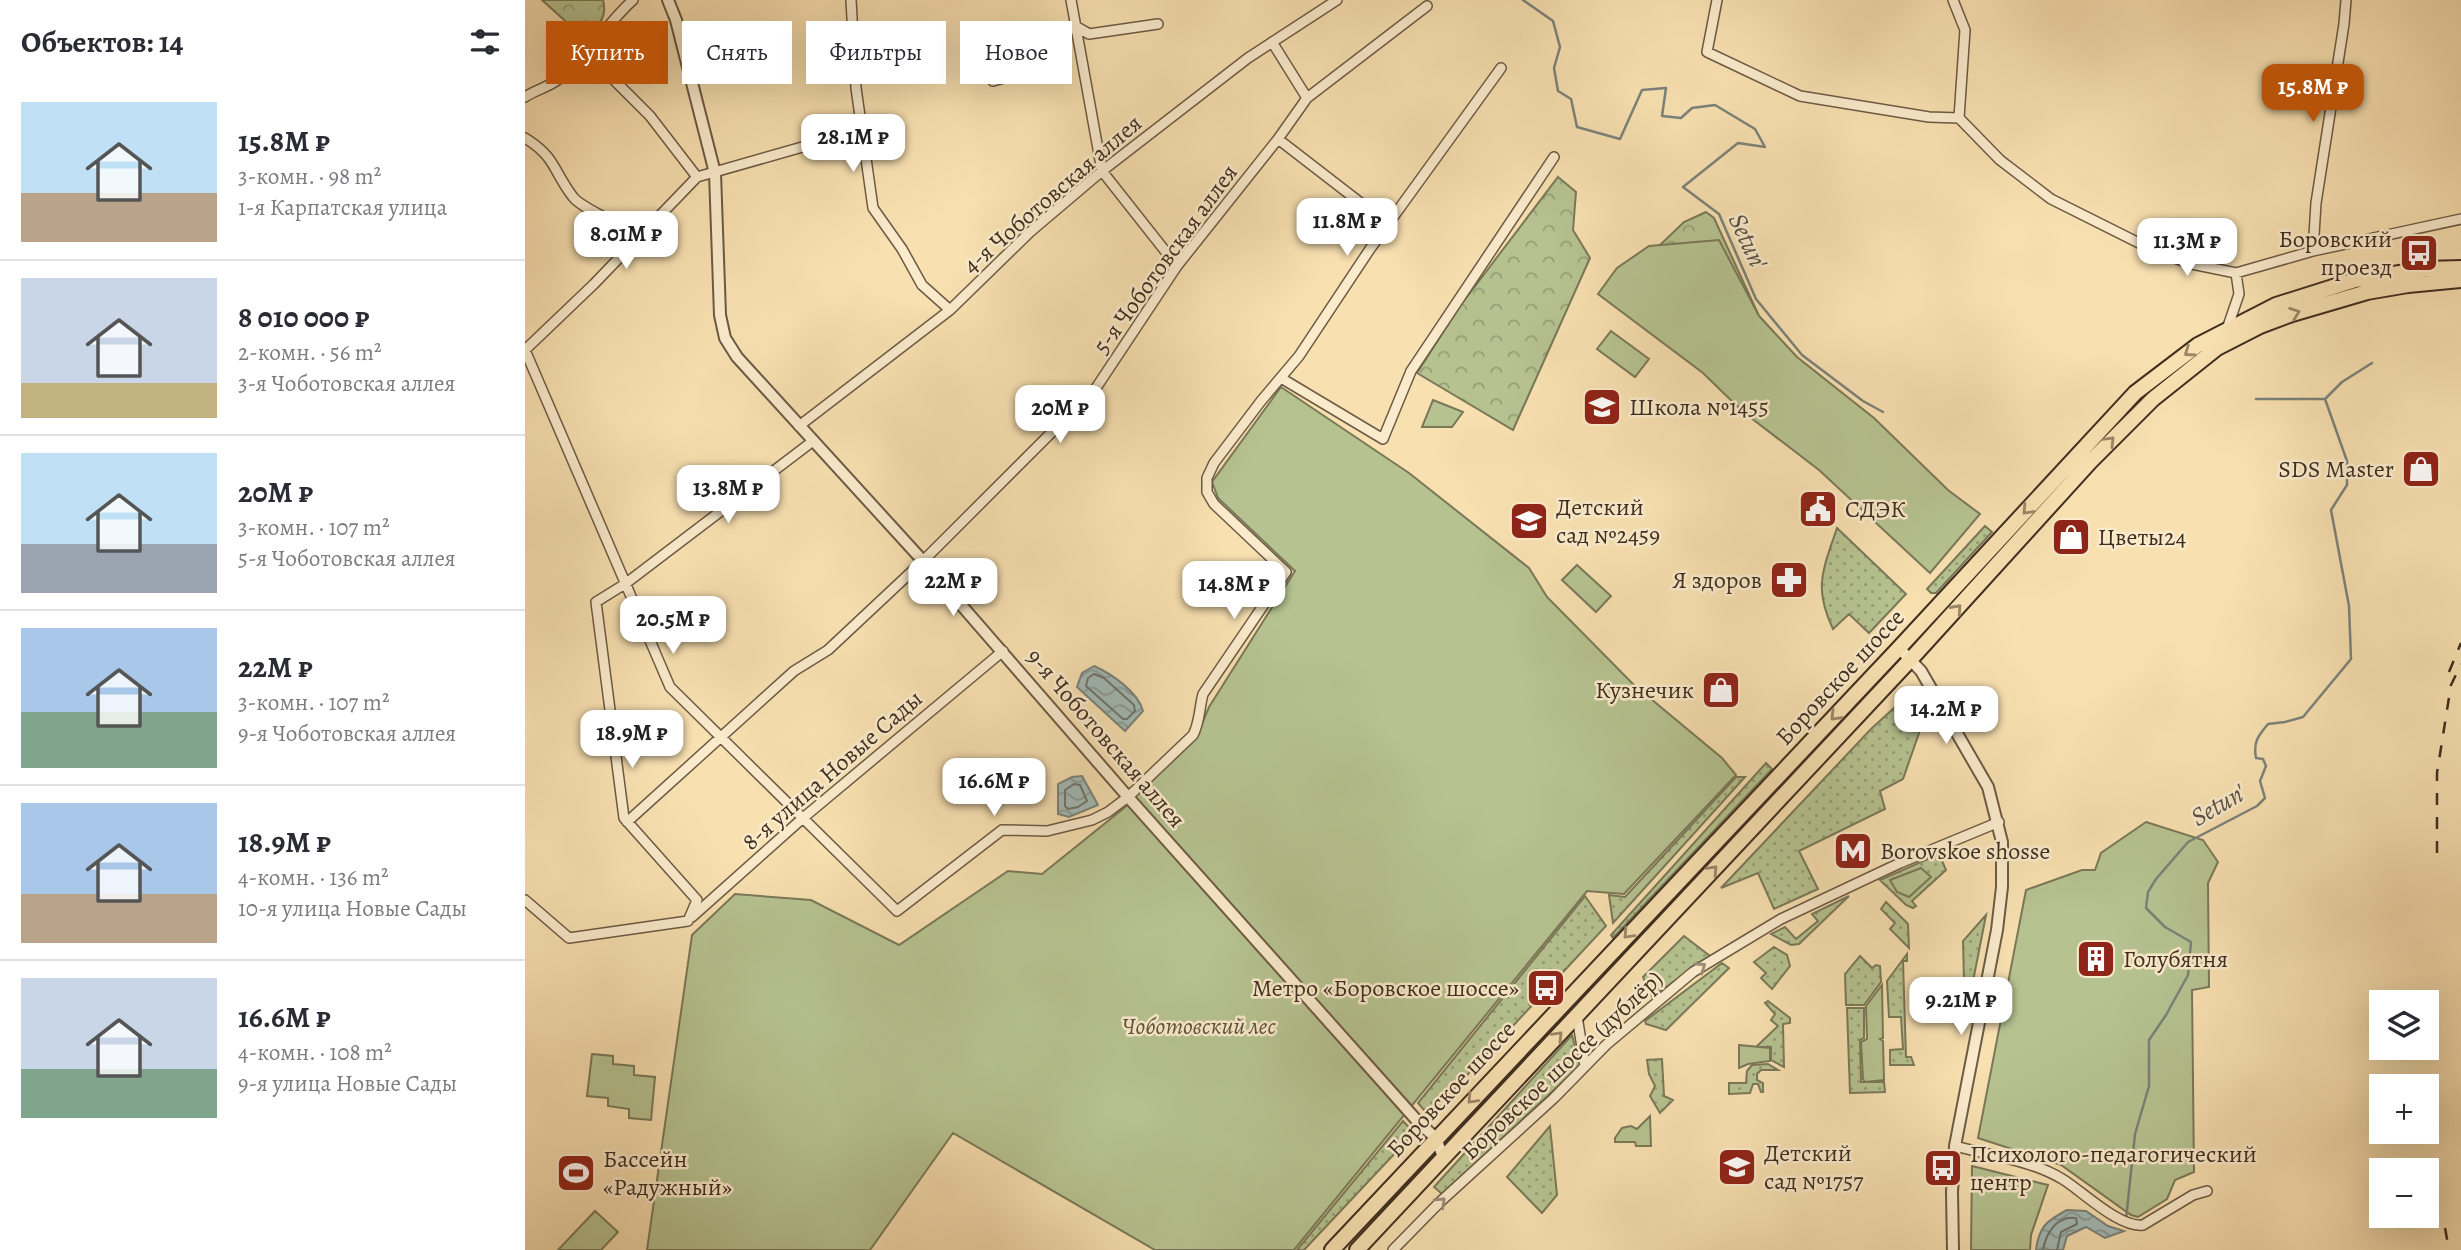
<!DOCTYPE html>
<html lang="ru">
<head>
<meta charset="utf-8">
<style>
  :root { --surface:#fff; --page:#f7f7f7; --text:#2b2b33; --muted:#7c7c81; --line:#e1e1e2; --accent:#b45309 }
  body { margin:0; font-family:Alegreya,serif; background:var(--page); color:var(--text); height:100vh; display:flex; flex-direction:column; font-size:26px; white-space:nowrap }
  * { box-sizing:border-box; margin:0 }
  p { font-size:23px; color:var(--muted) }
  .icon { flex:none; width:38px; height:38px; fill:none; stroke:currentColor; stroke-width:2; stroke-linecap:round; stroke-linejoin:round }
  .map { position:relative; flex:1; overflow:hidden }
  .details { display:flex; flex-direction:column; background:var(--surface); width:525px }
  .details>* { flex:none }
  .guide { position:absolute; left:21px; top:21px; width:665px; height:63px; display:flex; gap:14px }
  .buttons { position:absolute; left:1844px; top:990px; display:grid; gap:14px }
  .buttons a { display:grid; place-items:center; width:70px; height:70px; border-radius:0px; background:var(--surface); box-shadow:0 7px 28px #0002; font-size:35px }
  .price { position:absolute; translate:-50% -60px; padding:0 16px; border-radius:14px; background:#fff; color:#222; font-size:23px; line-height:46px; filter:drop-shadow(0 2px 4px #0008) }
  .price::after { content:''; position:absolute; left:50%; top:42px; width:21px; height:16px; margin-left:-10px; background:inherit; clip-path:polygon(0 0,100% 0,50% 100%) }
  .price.on { background:var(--accent); color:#fff }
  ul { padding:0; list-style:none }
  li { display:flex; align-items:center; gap:21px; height:175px; padding:0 21px }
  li+li { border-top:2px solid var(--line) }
  li span { display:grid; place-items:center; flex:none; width:196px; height:140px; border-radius:0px; color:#555 }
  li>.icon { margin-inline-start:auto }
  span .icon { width:84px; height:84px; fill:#fffc; stroke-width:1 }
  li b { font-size:30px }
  h2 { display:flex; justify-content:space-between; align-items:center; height:84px; padding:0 21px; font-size:30px }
  .pill { padding:0 24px; border-radius:0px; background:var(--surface); box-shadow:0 7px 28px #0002; font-size:24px; line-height:63px }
  .pill.on { background:var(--accent); color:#fff }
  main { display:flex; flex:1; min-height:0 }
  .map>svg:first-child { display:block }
  .grass { fill:url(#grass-dots); stroke:#7a7858; stroke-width:2 }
  .forest { fill:url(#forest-crowns); stroke:#7a7858; stroke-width:2 }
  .green { fill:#b6c391; stroke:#7a7858; stroke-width:2 }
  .water { fill:url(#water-waves); stroke:#7a827a; stroke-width:2 }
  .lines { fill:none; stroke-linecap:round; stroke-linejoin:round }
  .shore { stroke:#70746b; stroke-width:2 }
  .stream { stroke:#7a827a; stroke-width:2.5 }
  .minor-casing { stroke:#6d5a44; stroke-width:12 }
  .tertiary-casing { stroke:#6d5a44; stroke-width:14 }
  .primary-casing { stroke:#3f2d1f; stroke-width:18 }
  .minor { stroke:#faebcc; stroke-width:9 }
  .tertiary { stroke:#faebcc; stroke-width:10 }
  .primary { stroke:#f8e0b1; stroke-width:14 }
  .rail { stroke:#3f2d1f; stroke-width:2.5; stroke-dasharray:12 12; stroke-linecap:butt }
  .oneway { stroke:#9c8668 }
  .oneway2 { stroke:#9c8c76 }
  .labels { text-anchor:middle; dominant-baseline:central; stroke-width:5; stroke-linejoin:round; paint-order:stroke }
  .street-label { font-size:24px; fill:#3f2d1f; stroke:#faebcc }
  .poi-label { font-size:24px; fill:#3f2d1f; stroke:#faebcc; text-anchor:start }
  .park-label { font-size:24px; font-style:italic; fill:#5d523c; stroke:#faebcc }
  .water-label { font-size:26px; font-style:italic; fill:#585045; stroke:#faebcc }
</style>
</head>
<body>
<main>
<section class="details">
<h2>Объектов: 14<svg class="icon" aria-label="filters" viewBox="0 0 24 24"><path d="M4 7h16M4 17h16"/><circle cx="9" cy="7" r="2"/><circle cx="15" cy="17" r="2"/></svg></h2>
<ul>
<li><span style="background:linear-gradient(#bfe0f5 65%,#b9a48a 0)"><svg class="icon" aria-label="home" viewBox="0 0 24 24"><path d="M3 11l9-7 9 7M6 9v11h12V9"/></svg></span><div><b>15.8M ₽</b><p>3-комн. · 98 m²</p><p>1-я Карпатская улица</p></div></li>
<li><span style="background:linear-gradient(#c9d6e8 75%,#c2b280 0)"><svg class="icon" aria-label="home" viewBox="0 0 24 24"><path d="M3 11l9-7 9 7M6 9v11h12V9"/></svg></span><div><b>8 010 000 ₽</b><p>2-комн. · 56 m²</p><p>3-я Чоботовская аллея</p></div></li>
<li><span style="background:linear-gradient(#bfe0f5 65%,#9aa5b1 0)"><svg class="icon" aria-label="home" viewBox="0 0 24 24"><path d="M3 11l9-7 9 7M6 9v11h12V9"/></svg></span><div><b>20M ₽</b><p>3-комн. · 107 m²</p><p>5-я Чоботовская аллея</p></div></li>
<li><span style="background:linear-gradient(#a9c7e8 60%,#7fa58c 0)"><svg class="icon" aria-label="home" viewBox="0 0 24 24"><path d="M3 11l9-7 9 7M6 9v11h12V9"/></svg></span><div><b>22M ₽</b><p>3-комн. · 107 m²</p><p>9-я Чоботовская аллея</p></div></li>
<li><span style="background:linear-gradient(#a9c7e8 65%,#b9a48a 0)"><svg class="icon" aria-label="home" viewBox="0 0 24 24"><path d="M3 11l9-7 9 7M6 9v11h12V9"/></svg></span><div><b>18.9M ₽</b><p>4-комн. · 136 m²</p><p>10-я улица Новые Сады</p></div></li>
<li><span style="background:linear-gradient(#c9d6e8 65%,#7fa58c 0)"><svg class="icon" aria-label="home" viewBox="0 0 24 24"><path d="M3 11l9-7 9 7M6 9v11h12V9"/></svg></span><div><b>16.6M ₽</b><p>4-комн. · 108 m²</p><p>9-я улица Новые Сады</p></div></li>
</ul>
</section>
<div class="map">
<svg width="1936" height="1250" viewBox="0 0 1936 1250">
  <defs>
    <pattern id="grass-dots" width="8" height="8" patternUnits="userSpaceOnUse" patternTransform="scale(1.75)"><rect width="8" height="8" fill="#b6c391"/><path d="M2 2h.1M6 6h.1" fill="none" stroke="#959f76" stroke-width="1.8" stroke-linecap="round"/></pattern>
    <pattern id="forest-crowns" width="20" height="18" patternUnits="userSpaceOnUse" patternTransform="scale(1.75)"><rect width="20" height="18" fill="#b6c391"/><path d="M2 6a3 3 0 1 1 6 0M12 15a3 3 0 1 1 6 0" fill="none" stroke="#959f76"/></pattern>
    <pattern id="water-waves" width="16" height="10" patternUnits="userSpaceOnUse" patternTransform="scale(1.75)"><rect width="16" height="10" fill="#a2bab7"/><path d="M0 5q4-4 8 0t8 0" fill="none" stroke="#859894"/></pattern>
  </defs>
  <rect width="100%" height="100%" fill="#f8e0b1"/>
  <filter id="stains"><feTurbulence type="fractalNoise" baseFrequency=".00286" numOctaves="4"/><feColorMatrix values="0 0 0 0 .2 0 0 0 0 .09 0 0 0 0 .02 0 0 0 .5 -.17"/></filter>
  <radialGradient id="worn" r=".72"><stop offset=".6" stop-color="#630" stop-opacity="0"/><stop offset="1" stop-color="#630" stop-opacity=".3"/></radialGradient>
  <!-- grass -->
  <path class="grass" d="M1460,526L1467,532L1411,593H1406L1402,589Z
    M1312,528L1381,594L1344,633L1324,614L1308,629C1288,587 1298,570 1312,528Z
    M1381,697L1401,713L1378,779L1355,791L1360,809L1274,851L1293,889L1249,909L1233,873L1196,888L1346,729Z
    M1241,763L1247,769L1088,938L1086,935Z
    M1211,777H1220L1088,923L1084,895L1100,897Z
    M1414,854L1421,870L1387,901L1391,906L1388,908L1381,905L1355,880Z
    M1060,896L1081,926L904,1116L893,1103Z
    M1324,896L1274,944L1266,945L1246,934L1260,927L1271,939L1293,921L1287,914Z
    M1361,902L1383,924L1384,948L1365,929L1370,923L1356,909Z
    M1461,915L1440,1022L1438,941Z
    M1159,936L1185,956L1127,997L1118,977Z
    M1249,947L1262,955L1265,966L1247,989L1236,978L1241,973L1229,962Z
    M1382,954V961H1378L1381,1057H1386L1389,1065H1365V1050L1378,1049L1376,1017H1364L1362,981Z
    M1335,956L1347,968L1351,965L1355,966L1356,982L1339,1005H1321L1320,974Z
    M1197,963L1204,968L1141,1030L1121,1024L1120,1021Z
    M1243,1001L1265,1018V1023L1258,1024L1259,1067L1246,1060V1047H1231L1253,1026L1246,1020L1250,1014L1240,1003Z
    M1322,1008H1339V1038L1335,1040L1336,1082H1359L1360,1092L1325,1093Z
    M1047,1035L1055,1066L917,1194L909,1187Z
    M1137,1059L1139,1096L1148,1100L1135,1113L1125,1096L1130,1086L1124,1074L1122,1060Z
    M1243,1064L1253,1070H1236L1232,1074V1080L1238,1083V1092H1236L1233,1084H1228L1225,1093L1204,1094V1083H1221L1222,1071L1227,1065Z
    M878,1121L889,1133L779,1250H772Z
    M1025,1126L1032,1195L1017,1213L982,1177Z"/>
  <!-- forest -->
  <path class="forest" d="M17,0H78C83,18 72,28 59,38Z
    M1033,177L1051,192L1048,230L1065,258L988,430L892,373L935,306Z
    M1181,212L1189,218L1234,316L1272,358L1293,374L1132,248L1159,222Z"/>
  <!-- green -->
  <path class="green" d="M1194,240L1234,316L1272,357L1349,418L1423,490L1455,514L1405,573L1294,470L1217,411L1178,373L1073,294L1092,268L1124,246Z
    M1086,331L1124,359L1110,377L1072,349Z
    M756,387L884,473L1004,568L1022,597L1108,684L1197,758L1211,775L1099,894L1062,891L769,1250H630L428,1133L345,1250H122L167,935L210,894L286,900L374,945L483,871L517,874L599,808L674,731L684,707L770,571L693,498L687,482Z
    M908,400L938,412L927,427H897Z
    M1052,565L1086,596L1071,612L1037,580Z
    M1621,822L1678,840L1693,862L1683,883L1684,987L1667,990L1669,1172L1650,1180L1642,1199L1613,1217L1606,1215L1536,1165L1453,1138L1501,890L1557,870H1570L1576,853Z
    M1396,868L1406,877L1384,897L1372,892L1365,880Z
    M1357,985L1358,1038L1355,1039L1358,1041L1359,1080L1340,1082L1338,1079L1336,1042L1342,1039L1341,1006Z
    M1214,1045L1245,1048V1061L1223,1064L1214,1068Z
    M67,1054L88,1056V1064L109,1066V1075L130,1077L126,1120L104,1118V1109L83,1106V1098L62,1096Z
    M1125,1116L1126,1146H1111L1110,1142H1090V1138L1097,1128L1106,1126L1112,1129Z
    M1447,1166L1523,1185L1506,1235L1505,1250H1446Z
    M70,1211L93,1232L76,1250H33Z"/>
  <!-- water -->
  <path class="water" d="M569,666C587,674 613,692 618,711L600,731L552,687L557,673Z
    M557,776L573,805L544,817L533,814V784L547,777Z
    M1542,1210L1561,1211L1583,1226L1599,1231L1580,1238L1561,1227L1542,1236L1538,1250H1511C1514,1227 1521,1221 1542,1210Z"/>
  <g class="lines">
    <!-- shore -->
    <path class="shore" d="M569,674L579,678L609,705L610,711L602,719H598L561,686L563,678Z
      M549,784L555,785L562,801L553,807L543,809L540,806V790Z
      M1518,1250C1521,1233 1532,1215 1551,1218L1552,1224L1536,1232L1532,1250"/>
    <!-- stream -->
    <path class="stream" d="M998,0L1028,21L1035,47L1029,68L1033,91L1046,99L1052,127L1095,139L1117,90L1141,88L1137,116L1156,118L1167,108L1190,105L1230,129L1240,147L1213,143L1158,187L1194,214L1231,299L1277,355L1338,401L1358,412
      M1800,399L1817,382L1847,363
      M1601,1219L1610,1134L1624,1086V1040L1641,1015L1663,975L1666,942L1640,927L1621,908L1623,892L1631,879L1663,842L1732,806L1740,798L1735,781L1741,766L1738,759L1731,758C1728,742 1733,736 1743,724L1760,722L1778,717L1826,659L1824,606L1806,510L1822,485V461L1800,399H1731"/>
    <!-- minor casing -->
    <g class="minor-casing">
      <path id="minor" d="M326,0L331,88L348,208L377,249L397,285L425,310
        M546,0L577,171L652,266
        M1192,0L1182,52L1275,96L1404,117L1434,118
        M1428,0L1440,30L1434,118
        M747,42L782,98
        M61,52L125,116L172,177
        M468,81L509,70L516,63L517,38L519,32L552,27L564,34L633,24
        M0,97C10,90 24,87 34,79C63,57 81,24 108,0
        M1434,118L1475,160L1526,199L1630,251L1667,264L1711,273L1788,251L1936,219
        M0,138C31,157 28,171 48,197C56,208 100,227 114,235
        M753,139L863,224
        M1788,251L1791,203L1819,24L1821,0
        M1702,329L1714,294L1711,273
        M0,350L145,687L372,911L477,830L522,831L567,820L583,812L603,797L668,735C675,722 674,709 678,694L761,572L689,504L682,492V478L689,463L736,401L774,356L845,249L976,68
        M0,350L69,284L172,177L316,136L336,119
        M756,378L858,439L886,371L1029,157
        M274,426L425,310L505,232L577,171L723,58L812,0
        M102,822L269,671L303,650L398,561L571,388L652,266L753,139L782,98L902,6
        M0,900L44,938L163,921
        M167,917L278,818L478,651
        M163,921L172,900L99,818L71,602L100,584L288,441
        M1052,1016L1060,1066
        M1430,1146C1466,1156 1507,1160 1539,1180C1559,1193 1595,1228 1618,1225L1668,1195L1682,1191
        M868,1250L915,1202L1029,1098L1081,1045L1168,972L1256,919L1375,863L1474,822"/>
    </g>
    <!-- tertiary casing -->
    <g class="tertiary-casing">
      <path id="tertiary" d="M143,0L151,20L190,173L195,315L200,338L212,357L398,561L603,797L854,1078L895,1124L911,1138L918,1157
        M1374,648L1396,671L1463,787L1477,842V887L1472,930L1430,1146L1427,1192L1428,1250"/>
    </g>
    <!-- primary casing -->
    <g class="primary-casing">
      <path id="primary" d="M807,1250L1374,648L1610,393L1673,345L1751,305L1830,280L1900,269L1936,268
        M832,1250L1386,659L1565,462L1628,399L1692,348L1735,326L1767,314L1842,292L1883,285L1936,280"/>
    </g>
    <!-- minor -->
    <use href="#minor" class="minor"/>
    <!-- tertiary -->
    <use href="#tertiary" class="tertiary"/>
    <!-- primary -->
    <use href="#primary" class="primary"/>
    <!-- rail -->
    <path class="rail" d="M1924,672L1936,643
      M1912,853V773L1926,685L1936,664
      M1920,1228L1924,1250"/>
  </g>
  <!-- one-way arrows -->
  <defs><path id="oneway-chevron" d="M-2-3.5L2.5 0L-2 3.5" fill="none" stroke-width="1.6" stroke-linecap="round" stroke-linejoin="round" transform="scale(1.75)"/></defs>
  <g class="oneway">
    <use href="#oneway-chevron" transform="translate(1770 313) rotate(-20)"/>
    <use href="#oneway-chevron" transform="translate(1664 352) rotate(145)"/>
    <use href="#oneway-chevron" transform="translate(1585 441) rotate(-46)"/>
    <use href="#oneway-chevron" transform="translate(1502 510) rotate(133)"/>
    <use href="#oneway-chevron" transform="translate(1432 609) rotate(-48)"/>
    <use href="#oneway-chevron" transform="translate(1310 716) rotate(134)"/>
    <use href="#oneway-chevron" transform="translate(1188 870) rotate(-47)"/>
    <use href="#oneway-chevron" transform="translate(1103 934) rotate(133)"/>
    <use href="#oneway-chevron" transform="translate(1033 1036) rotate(-46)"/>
    <use href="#oneway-chevron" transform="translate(947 1099) rotate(133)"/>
  </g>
  <g class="oneway2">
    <use href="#oneway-chevron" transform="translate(1176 967) rotate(-35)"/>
    <use href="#oneway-chevron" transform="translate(916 1202) rotate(-43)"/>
  </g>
  <!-- icons -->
  <defs>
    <g id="bus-square" transform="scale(2.0125)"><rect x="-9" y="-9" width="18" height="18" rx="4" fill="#8f2418" stroke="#faebcc"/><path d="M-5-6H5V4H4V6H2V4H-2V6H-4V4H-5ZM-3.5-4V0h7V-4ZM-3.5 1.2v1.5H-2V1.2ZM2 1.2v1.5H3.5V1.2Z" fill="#fff"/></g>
    <g id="school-square" transform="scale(2.0125)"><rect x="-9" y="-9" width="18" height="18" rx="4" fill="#8f2418" stroke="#faebcc"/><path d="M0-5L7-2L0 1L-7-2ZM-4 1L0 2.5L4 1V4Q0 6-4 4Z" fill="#fff"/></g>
    <g id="shop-square" transform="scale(2.0125)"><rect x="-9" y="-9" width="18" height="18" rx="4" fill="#8f2418" stroke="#faebcc"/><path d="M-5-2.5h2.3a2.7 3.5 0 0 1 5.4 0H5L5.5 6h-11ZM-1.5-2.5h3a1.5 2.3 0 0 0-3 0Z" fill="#fff"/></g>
    <g id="civic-square" transform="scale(2.0125)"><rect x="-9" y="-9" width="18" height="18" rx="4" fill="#8f2418" stroke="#faebcc"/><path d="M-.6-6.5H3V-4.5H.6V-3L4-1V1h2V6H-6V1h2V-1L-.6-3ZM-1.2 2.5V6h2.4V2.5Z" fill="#fff"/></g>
    <g id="pharmacy-square" transform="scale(2.0125)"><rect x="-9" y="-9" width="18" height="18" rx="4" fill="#8f2418" stroke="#faebcc"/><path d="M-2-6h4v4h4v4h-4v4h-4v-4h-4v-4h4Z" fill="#fff"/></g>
    <g id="metro-square" transform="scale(2.0125)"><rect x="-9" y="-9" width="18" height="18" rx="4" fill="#8f2418" stroke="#faebcc"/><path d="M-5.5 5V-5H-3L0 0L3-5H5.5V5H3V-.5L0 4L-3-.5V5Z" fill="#fff"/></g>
    <g id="building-square" transform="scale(2.0125)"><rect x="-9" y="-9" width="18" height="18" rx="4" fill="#8f2418" stroke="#faebcc"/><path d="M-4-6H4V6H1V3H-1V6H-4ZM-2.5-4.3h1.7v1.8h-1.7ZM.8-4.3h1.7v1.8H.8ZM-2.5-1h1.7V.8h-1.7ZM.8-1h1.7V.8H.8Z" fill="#fff"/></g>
    <g id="stadium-square" transform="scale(2.0125)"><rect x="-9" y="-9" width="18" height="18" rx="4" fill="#8f2418" stroke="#faebcc"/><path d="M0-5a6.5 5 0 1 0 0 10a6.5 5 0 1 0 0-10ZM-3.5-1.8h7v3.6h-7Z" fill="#fff"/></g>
  </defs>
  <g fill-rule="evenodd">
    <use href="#bus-square" x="1894" y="253"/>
    <use href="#school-square" x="1077" y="407"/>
    <use href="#shop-square" x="1896" y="469"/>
    <use href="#civic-square" x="1293" y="509"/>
    <use href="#school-square" x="1004" y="521"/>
    <use href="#shop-square" x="1546" y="537"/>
    <use href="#pharmacy-square" x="1264" y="580"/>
    <use href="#shop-square" x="1196" y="690"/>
    <use href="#metro-square" x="1328" y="851"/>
    <use href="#building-square" x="1571" y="959"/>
    <use href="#bus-square" x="1021" y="988"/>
    <use href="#school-square" x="1212" y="1167"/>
    <use href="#bus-square" x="1418" y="1168"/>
    <use href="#stadium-square" x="51" y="1173"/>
  </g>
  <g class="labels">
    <!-- street labels -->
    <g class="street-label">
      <text transform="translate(527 194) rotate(-41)">4-я Чоботовская аллея</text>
      <text transform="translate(640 259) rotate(-54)">5-я Чоботовская аллея</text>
      <text transform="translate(1315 677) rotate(-47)">Боровское шоссе</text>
      <text transform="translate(581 738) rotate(49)">9-я Чоботовская аллея</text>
      <text transform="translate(307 770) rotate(-41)">8-я улица Новые Сады</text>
      <text transform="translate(1037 1065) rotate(-43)">Боровское шоссе (дублёр)</text>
      <text transform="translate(926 1089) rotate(-47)">Боровское шоссе</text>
    </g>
    <!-- poi labels -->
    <g class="poi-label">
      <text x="1867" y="239" text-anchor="end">Боровский<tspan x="1867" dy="28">проезд</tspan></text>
      <text x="1104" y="407">Школа №1455</text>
      <text x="1869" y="469" text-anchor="end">SDS Master</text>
      <text x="1031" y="507">Детский<tspan x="1031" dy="28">сад №2459</tspan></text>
      <text x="1320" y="509">СДЭК</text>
      <text x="1573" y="537">Цветы24</text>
      <text x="1237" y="580" text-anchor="end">Я здоров</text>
      <text x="1169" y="690" text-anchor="end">Кузнечик</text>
      <text x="1355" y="851">Borovskoe shosse</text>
      <text x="1598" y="959">Голубятня</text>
      <text x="994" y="988" text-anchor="end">Метро «Боровское шоссе»</text>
      <text x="1239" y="1153">Детский<tspan x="1239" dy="28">сад №1757</tspan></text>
      <text x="1445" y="1154">Психолого-педагогический<tspan x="1445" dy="28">центр</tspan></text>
      <text x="78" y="1159">Бассейн<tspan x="78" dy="28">«Радужный»</tspan></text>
    </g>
    <!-- park labels -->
    <g class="park-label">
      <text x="674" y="1026">Чоботовский лес</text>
    </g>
    <!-- water labels -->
    <g class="water-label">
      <text transform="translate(1223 241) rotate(65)">Setun'</text>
      <text transform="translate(1693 805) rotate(-30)">Setun'</text>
    </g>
  </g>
  <rect width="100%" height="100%" filter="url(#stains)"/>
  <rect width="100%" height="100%" fill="url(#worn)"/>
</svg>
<div class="buttons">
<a><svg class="icon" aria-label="layers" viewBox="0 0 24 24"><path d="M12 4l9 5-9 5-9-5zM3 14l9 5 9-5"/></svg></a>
<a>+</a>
<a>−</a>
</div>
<b class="price on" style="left:1788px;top:124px">15.8M ₽</b>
<b class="price" style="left:328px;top:174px">28.1M ₽</b>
<b class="price" style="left:822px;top:258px">11.8M ₽</b>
<b class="price" style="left:101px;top:271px">8.01M ₽</b>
<b class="price" style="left:1662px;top:278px">11.3M ₽</b>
<b class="price" style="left:535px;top:445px">20M ₽</b>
<b class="price" style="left:203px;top:525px">13.8M ₽</b>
<b class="price" style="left:428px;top:618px">22M ₽</b>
<b class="price" style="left:709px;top:621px">14.8M ₽</b>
<b class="price" style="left:148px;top:656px">20.5M ₽</b>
<b class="price" style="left:1421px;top:746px">14.2M ₽</b>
<b class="price" style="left:107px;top:770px">18.9M ₽</b>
<b class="price" style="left:469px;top:818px">16.6M ₽</b>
<b class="price" style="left:1436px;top:1037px">9.21M ₽</b>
<div class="guide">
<a class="pill on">Купить</a>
<a class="pill">Снять</a>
<a class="pill">Фильтры</a>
<a class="pill">Новое</a>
</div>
</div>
</main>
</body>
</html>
